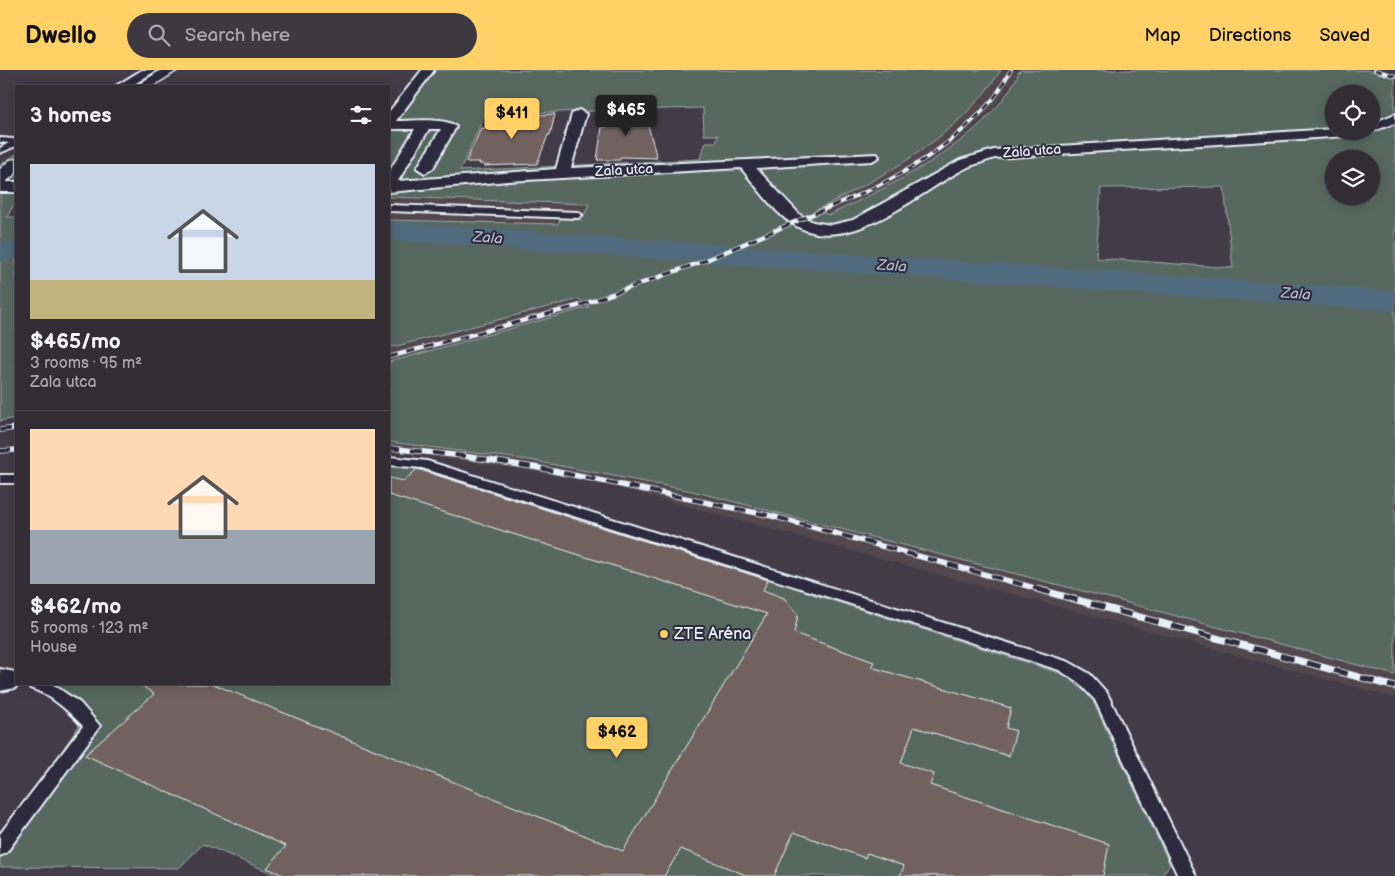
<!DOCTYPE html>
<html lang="en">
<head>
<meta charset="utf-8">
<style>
  :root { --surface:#322c35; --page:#3d3841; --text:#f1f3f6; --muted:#a8a7ad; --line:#4d4850; --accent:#ffd166 }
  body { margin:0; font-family:"Balsamiq Sans",sans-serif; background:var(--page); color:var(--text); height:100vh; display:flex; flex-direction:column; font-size:19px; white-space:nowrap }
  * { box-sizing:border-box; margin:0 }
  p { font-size:16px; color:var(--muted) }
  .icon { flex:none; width:28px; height:28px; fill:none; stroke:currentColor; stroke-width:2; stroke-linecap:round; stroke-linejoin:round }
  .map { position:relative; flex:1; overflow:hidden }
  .side { position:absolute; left:15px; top:15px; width:375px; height:600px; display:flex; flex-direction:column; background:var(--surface); border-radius:0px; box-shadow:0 2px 12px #0003,0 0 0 1px var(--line) }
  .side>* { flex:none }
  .tools { position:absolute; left:1325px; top:15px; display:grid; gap:10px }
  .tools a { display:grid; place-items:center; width:55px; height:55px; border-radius:50%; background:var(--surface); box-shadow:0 2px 12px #0003,0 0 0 1px var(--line); font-size:25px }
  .price { position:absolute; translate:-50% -42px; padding:0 11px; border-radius:5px; background:var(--accent); color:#111; font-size:16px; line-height:32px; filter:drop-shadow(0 1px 2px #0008) }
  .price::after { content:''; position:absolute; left:50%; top:30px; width:15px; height:11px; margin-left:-8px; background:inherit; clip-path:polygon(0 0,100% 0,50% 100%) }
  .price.selected { background:#222; color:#fff }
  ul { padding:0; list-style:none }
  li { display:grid; align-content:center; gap:10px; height:265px; padding:0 15px }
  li+li { border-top:1px solid var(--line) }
  li span { display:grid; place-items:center; height:155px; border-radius:0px; color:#555 }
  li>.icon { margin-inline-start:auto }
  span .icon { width:90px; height:90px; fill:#fffc; stroke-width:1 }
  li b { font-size:21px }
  h2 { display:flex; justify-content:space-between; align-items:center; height:60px; padding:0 15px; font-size:21px }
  header { display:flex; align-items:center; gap:30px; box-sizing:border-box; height:70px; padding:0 25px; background:var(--accent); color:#111 }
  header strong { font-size:24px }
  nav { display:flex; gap:28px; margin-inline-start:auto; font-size:18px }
  .search { width:350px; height:45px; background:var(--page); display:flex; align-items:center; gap:12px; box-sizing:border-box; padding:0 18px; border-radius:28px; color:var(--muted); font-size:19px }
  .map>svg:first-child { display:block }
  .built { fill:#51474e }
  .green { fill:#576860; stroke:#a0acac; fill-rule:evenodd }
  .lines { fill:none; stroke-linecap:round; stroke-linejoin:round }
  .river { fill:#51697b; fill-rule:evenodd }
  .building { fill:#72625f; stroke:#e8f1f8 }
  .lane-casing { stroke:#e8f1f8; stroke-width:4 }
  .street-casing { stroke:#e8f1f8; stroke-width:4 }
  .secondary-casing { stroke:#e8f1f8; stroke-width:3 }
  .lane { fill:#2f2a3d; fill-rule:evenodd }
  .street { fill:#2f2a3d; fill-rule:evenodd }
  .secondary { fill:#2f2a3d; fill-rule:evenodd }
  .rail-far3-casing { stroke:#e8f1f8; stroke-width:4 }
  .rail-far2-casing { stroke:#e8f1f8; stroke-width:4.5 }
  .rail-far1-casing { stroke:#e8f1f8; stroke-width:5.5 }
  .rail-casing { stroke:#e8f1f8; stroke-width:7 }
  .rail-far3 { stroke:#2f2a3d; stroke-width:2.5; stroke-dasharray:7; stroke-linecap:butt }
  .rail-far2 { stroke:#2f2a3d; stroke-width:3; stroke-dasharray:9; stroke-linecap:butt }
  .rail-far1 { stroke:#2f2a3d; stroke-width:4; stroke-dasharray:11; stroke-linecap:butt }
  .rail { stroke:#2f2a3d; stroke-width:5; stroke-dasharray:14; stroke-linecap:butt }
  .poi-dot { fill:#ffd166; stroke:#2f2a3d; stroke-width:2 }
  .labels { text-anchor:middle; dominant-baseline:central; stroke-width:4; stroke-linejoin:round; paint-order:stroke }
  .far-street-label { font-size:14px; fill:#e8f1f8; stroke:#2f2a3d }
  .far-water-label { font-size:15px; font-style:italic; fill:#acbbc6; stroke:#2f2a3d }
  .poi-label { font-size:16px; fill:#e8f1f8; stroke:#2f2a3d; text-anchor:start }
</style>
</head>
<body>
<header>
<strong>Dwello</strong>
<div class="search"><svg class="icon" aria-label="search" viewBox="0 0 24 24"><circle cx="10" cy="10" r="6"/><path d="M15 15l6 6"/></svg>Search here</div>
<nav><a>Map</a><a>Directions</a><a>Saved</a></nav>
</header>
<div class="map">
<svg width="1395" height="806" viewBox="0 0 1395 806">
  <rect width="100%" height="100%" fill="#433b47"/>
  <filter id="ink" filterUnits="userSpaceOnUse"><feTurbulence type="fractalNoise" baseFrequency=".02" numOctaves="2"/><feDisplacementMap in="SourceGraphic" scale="10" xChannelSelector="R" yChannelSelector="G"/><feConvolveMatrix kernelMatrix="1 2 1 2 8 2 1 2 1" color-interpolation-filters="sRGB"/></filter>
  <g filter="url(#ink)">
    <!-- built -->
    <path class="built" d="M1001,0H1020L993,39L950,78L907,106L829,145L816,140L866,115L946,62L980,28Z
      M389,127L589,134L582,150L561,148L558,155L389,150Z
      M580,229L590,238L389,292V278Z
      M389,372L529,390L692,421L1102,526L1395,605V628L627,420L532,401L389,381Z"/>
    <!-- green -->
    <path class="green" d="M424,0H1001C957,68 886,105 816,140L829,145C892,115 991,69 1020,0H1368L1395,8V605L1102,526L692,421L529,390L389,372V292L589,237L579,229L389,278V150L558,154L561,148L582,150L589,134L389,127V103L391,97H389V48ZM1334,24H1371V61H1334ZM703,38L704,65H718L716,72H706L700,89L460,101L485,44ZM1334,89H1371V126H1334ZM1224,117L1233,198L1096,188L1101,118Z
      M16,84V131L7,147H16V348L0,351V95Z
      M389,396L420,397L794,506L812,524L1065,605L1091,627L1170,795L1161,806H279L203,774L179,798L0,797V771L79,656L56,614H389Z"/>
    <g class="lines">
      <!-- river -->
      <path class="river" d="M389,152L1395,221V241L389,170Z
        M16,171V189L0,191V173Z"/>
    </g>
    <!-- building -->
    <path class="building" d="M644,41L657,88L620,87V90H597L602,57H607L604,43Z
      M555,44L550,65H548L537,94L483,96L484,94H479L480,92H466L481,58H486L487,48Z
      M417,399L768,510L763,520L784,528L798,545L794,563L874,592L871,597L1011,638L1006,658L1016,661L1009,686L914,657L901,693L934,704L930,715L1109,774L1103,806H900L904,796L867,783L865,788L794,762L774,806H748L681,779L664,806H286L267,798L286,776L85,685L154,624L139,614H213L623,781L767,544L389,425V408L404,411Z"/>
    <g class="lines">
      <!-- lane casing -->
      <g class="lane-casing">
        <path id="lane" d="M0,68L14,69L16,76L0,83V78L9,73L0,72Z
          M389,135L578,142L582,145L578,148L389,141Z
          M389,387L427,391L1069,592L1090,604L1107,623L1196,806H1178L1095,630L1078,612L1059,600L422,398L389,395Z
          M0,405H16V413H0Z
          M28,614H52L80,633L100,656L6,783L0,786V764L83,656C68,641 51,624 30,618Z"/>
      </g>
      <!-- street casing -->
      <g class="street-casing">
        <path id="street" d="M142,0H157L131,16H116Z
          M422,0H434L396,51C410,51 448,47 456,57L433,98L425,103L417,98L441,59H429L398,111L556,99L572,44L579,40L586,44L571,98L877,84L879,87L872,91L756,98L800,145L813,152L831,155L853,150L960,90L994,80L1334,59V61H1371V54L1395,44V53L1363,65L995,88C987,91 978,93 970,96C919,120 847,192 790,152C774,142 754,113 741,98L508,111L389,122V102L415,59H389V42Z
          M0,112H16V122H0Z
          M0,599L15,602L18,614L15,618L0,621Z"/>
      </g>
      <!-- secondary casing -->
      <g class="secondary-casing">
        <path id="secondary" d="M161,0H178L153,16H136Z
          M16,89V103L6,112L0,113V99L10,90Z"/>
      </g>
      <!-- lane -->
      <use href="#lane" class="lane"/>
      <!-- street -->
      <use href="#street" class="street"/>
      <!-- secondary -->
      <use href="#secondary" class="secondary"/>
      <!-- rail-far3 casing -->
      <g class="rail-far3-casing">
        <path id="rail-far3" d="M1375,0L1395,6
          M845,131C899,108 955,75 993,29C1000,21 1005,9 1011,0"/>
      </g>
      <!-- rail-far2 casing -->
      <g class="rail-far2-casing">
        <path id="rail-far2" d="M389,287L581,235L704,191L848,129"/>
      </g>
      <!-- rail-far1 casing -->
      <g class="rail-far1-casing">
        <path id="rail-far1" d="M0,360L16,358
          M389,378L463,386L539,398L772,446L1042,520
          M0,381L16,380"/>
      </g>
      <!-- rail casing -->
      <g class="rail-casing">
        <path id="rail" d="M1037,519L1395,617"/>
      </g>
      <!-- rail-far3 -->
      <use href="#rail-far3" class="rail-far3"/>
      <!-- rail-far2 -->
      <use href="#rail-far2" class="rail-far2"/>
      <!-- rail-far1 -->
      <use href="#rail-far1" class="rail-far1"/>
      <!-- rail -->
      <use href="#rail" class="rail"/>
    </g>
  </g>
  <!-- markers -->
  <circle class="poi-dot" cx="664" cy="564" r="5"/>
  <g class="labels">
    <!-- far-street labels -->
    <g class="far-street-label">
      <text transform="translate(1032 81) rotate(-4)">Zala utca</text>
      <text transform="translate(624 100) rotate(-3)">Zala utca</text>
    </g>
    <!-- far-water labels -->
    <g class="far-water-label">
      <text transform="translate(488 168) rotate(4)">Zala</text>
      <text transform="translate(892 196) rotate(4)">Zala</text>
      <text transform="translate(1296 224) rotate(4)">Zala</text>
    </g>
    <!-- poi labels -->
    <g class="poi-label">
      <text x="674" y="564">ZTE Aréna</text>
    </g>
  </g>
</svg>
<div class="tools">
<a><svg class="icon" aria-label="locate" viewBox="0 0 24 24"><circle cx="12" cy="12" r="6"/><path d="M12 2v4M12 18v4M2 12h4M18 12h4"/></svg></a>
<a><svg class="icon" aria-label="layers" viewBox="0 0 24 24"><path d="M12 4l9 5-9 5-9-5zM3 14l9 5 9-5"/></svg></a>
</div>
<b class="price selected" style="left:626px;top:67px">$465</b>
<b class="price" style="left:512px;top:70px">$411</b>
<b class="price" style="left:617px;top:689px">$462</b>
<section class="side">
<h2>3 homes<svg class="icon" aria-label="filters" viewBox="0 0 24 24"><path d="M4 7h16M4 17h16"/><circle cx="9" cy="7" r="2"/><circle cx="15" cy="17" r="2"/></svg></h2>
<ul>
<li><span style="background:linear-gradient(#c9d6e8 75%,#c2b280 0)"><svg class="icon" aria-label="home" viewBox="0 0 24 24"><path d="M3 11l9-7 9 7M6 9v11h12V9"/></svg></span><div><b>$465/mo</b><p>3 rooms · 95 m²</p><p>Zala utca</p></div></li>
<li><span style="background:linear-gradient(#ffd9b3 65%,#9aa5b1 0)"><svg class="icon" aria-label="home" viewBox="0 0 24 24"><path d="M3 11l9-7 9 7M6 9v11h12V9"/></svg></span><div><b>$462/mo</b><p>5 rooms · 123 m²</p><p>House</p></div></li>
</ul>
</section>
</div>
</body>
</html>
